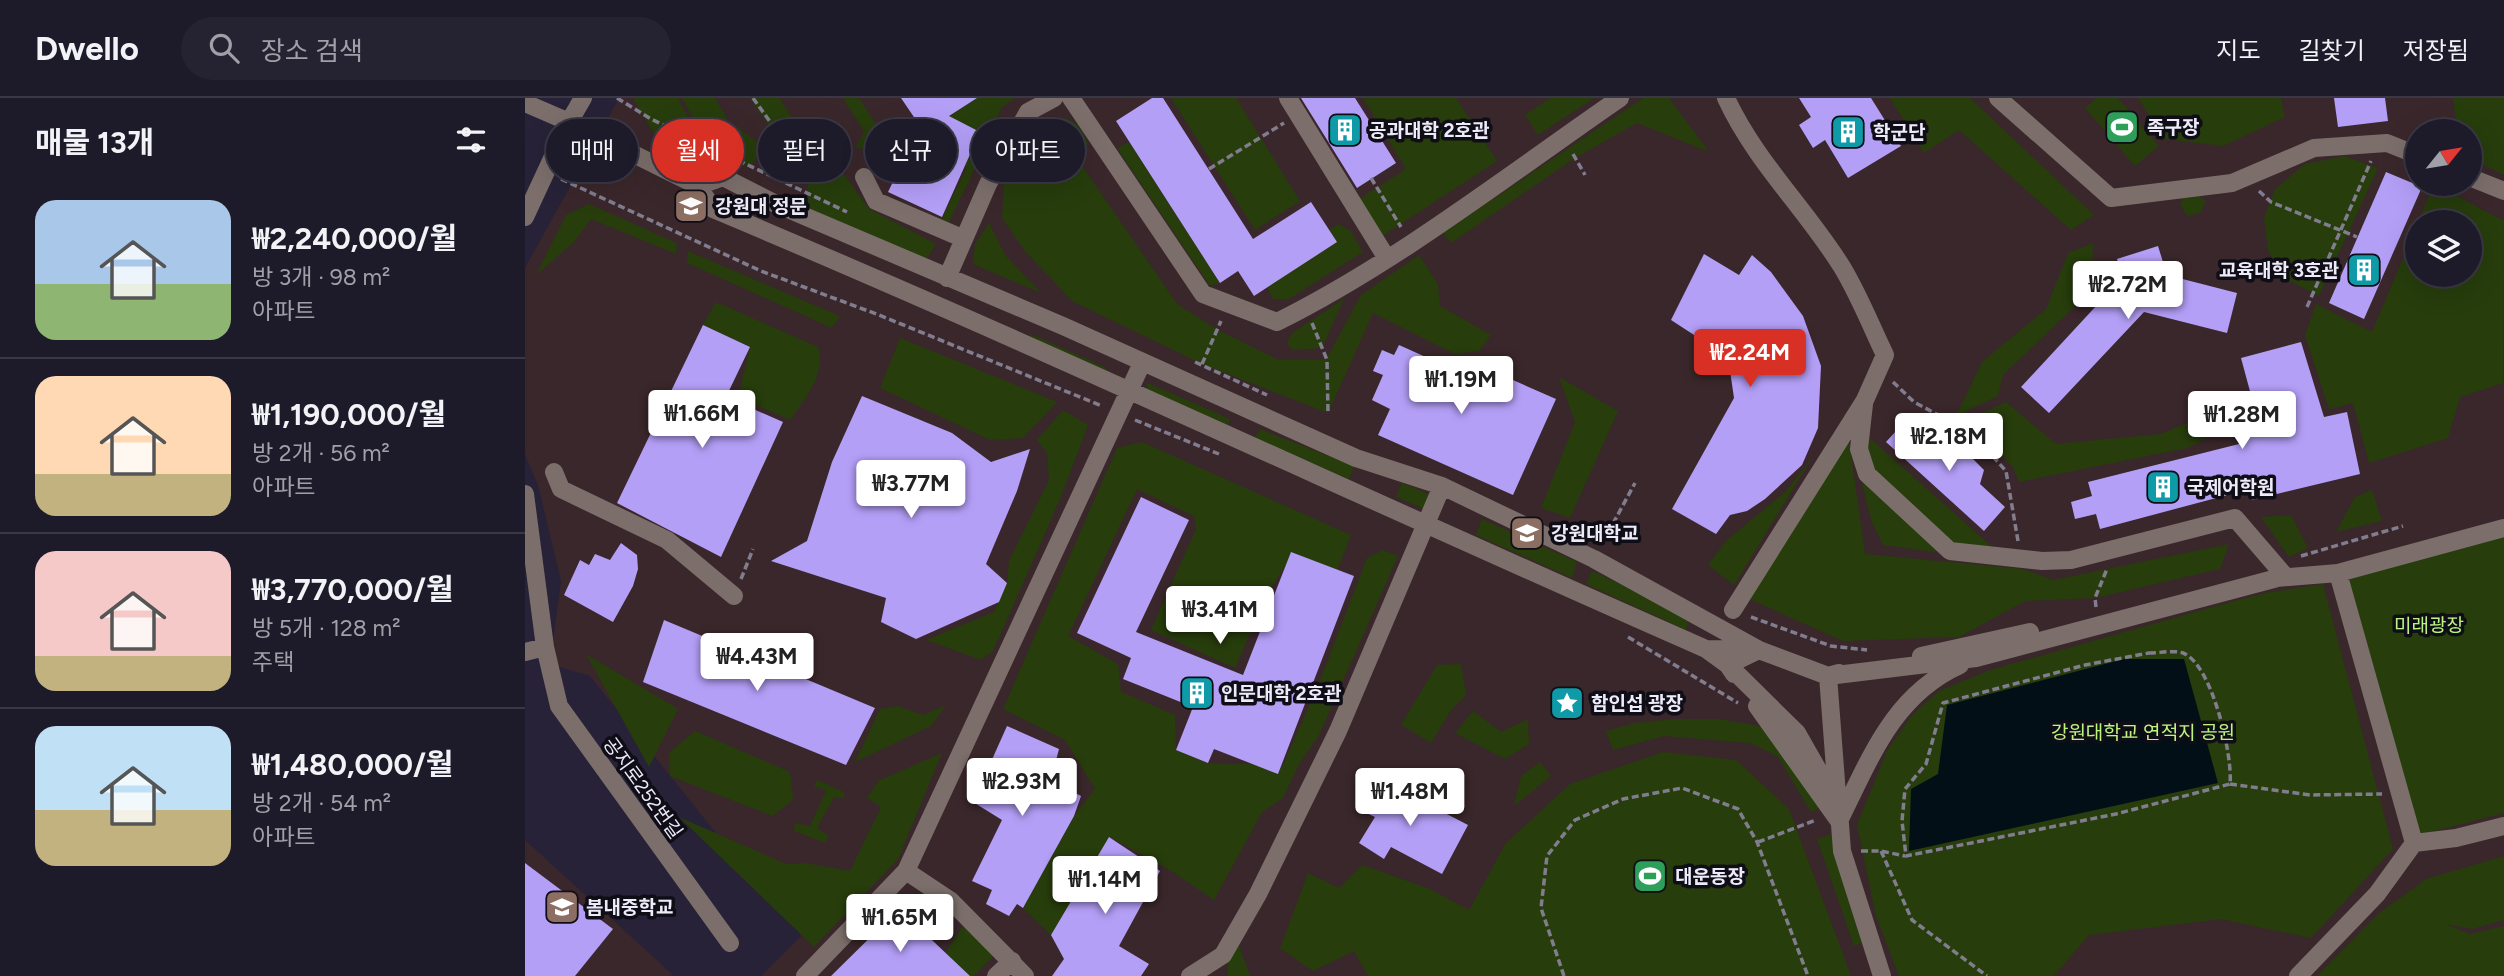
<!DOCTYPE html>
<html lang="ko">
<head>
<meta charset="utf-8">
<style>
  :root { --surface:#1d1a29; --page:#252331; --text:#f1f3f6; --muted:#a0a1a8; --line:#3b3846; --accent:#d93025 }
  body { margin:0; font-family:Figtree,"Noto Sans KR",sans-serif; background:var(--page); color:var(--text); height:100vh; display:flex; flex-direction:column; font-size:26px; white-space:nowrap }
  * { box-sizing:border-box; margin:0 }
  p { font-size:23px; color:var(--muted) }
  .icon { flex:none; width:38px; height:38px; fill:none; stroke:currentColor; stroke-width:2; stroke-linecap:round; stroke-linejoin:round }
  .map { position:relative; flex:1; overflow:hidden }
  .details { display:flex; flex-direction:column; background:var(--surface); width:525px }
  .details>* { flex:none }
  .guide { position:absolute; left:21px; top:21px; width:665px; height:63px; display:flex; gap:14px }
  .needle { width:46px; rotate:60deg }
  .controls { position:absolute; left:1880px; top:21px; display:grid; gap:14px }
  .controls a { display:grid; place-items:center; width:77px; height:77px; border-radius:50%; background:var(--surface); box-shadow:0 7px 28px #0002,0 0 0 2px var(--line); font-size:35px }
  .price { position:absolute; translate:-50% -60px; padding:0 16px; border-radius:7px; background:#fff; color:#222; font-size:23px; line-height:46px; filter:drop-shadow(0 2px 4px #0008) }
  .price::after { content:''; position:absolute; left:50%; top:42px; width:21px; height:16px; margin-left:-10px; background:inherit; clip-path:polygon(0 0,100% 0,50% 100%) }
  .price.active { background:var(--accent); color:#fff }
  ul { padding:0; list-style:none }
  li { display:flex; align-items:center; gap:21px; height:175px; padding:0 35px }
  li+li { border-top:2px solid var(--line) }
  li span { display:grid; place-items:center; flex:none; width:196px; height:140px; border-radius:21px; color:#555 }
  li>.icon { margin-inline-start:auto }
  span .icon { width:84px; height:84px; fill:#fffc; stroke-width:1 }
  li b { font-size:30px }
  h2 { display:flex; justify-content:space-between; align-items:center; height:84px; padding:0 35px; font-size:30px }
  .pill { padding:0 24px; border-radius:32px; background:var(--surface); box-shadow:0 7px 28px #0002,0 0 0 2px var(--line); font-size:24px; line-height:63px }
  .pill.active { background:var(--accent); color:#fff }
  header { display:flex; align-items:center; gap:42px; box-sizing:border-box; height:98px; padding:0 35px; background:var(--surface); border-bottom:2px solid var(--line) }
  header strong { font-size:33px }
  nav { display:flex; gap:38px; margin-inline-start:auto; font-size:24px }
  .search { width:490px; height:63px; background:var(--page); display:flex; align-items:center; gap:18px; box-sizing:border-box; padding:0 24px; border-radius:38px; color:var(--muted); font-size:26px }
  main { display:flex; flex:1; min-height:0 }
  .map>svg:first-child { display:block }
  .education { fill:#3a272b; fill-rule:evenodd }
  .green { fill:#273d0c }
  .water { fill:#030f17 }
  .building { fill:#b49ff7 }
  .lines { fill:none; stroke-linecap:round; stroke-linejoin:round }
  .path { stroke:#817d8f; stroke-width:3.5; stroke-dasharray:7 3.5; stroke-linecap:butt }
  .minor { stroke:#7c6f6b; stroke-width:18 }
  .labels { text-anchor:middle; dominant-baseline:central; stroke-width:7; stroke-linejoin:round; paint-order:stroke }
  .poi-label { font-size:19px; font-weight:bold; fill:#edeaf9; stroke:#0f0d16; text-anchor:start }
  .park-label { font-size:19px; fill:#bcf482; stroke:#0f0d16 }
  .street-label { font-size:19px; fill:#edeaf9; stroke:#0f0d16 }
</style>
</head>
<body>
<header>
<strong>Dwello</strong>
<div class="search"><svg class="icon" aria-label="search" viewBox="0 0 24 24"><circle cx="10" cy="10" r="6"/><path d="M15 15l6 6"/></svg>장소 검색</div>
<nav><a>지도</a><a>길찾기</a><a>저장됨</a></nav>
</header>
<main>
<section class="details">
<h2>매물 13개<svg class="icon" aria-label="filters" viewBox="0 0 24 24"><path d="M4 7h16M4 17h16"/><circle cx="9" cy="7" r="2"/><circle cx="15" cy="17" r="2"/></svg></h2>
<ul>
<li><span style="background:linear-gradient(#a9c7e8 60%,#8fb573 0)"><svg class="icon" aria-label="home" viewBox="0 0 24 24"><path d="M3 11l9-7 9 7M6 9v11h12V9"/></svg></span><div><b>₩2,240,000/월</b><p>방 3개 · 98 m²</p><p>아파트</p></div></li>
<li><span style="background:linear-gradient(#ffd9b3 70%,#c2b280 0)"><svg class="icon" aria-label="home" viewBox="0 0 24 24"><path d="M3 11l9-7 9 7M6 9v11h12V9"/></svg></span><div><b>₩1,190,000/월</b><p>방 2개 · 56 m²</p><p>아파트</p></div></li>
<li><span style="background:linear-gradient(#f6c9c9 75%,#c2b280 0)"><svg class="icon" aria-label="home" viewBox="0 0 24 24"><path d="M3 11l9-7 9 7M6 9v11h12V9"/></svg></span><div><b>₩3,770,000/월</b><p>방 5개 · 128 m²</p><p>주택</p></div></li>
<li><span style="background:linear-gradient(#bfe0f5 60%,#c2b280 0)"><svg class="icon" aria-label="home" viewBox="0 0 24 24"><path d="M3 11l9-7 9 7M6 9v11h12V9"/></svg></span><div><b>₩1,480,000/월</b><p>방 2개 · 54 m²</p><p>아파트</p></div></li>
</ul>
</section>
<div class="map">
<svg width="1979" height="878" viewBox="0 0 1979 878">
  <rect width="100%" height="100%" fill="#272237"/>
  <!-- education -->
  <path class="education" d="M94,0H1979V878H236L276,838L247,791L195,740L65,578L25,566L36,483L13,387L0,357V170ZM1892,33H1944V86H1892ZM1892,124H1944V177H1892Z
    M0,742L147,876L146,878H0Z"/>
  <!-- green -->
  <path class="green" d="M108,0H153L176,45L210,27L238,49L225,70L202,57H177L127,33Z
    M157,0H190L203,22L176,35Z
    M225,0H254L293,59L311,65L344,111L411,146L399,165L279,116L283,85Z
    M318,0H334L351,26L344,51L330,50L339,34Z
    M451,0H490L476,10L468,33L424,124H415L441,71L424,18Z
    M646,0H711L775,103L730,132Z
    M838,0H931L972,63L851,142L828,105L881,71Z
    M1025,0H1069L1013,37L1000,17Z
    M1118,0H1144L1184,54L1112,25L1050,60L926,145L918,135Z
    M1365,0H1445L1569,117L1546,132L1434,32L1399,55Z
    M1572,0H1593L1634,48L1610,68L1560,10Z
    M1613,0H1756L1760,19L1698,48L1639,41Z
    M1928,0H1979V77L1944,60V33H1932Z
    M541,20L553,26L564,46L551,59L652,206L693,232L754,262H801L836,197L894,157L913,186L915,208L966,237L954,253L930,256L848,215L803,315L677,266L547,203L500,153L477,120L479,86L499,47L529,23Z
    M604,44L695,185L685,188L592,50Z
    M1819,58L1853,70L1794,198L1763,182L1743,153L1739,120L1750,91L1780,66Z
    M1909,86L1979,123L1978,285L1935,299L1923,340L1844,365L1828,305L1804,311L1780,237L1791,206L1847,234L1892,127V177H1944V124H1893Z
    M1671,95L1681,104L1675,115L1662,118L1655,106L1660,96Z
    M64,106L152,145L151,156L66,121L49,144L11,177L41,117Z
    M464,125L480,157L516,195L448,166L450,146Z
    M813,126L825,132L838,154L764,201H748L742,189L812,144L804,132Z
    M1568,145L1567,192L1478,277L1473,298L1431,318L1457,264L1521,211L1543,155Z
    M163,153L315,218L307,230L162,165Z
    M819,201L797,250L768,252L762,246L767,235Z
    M191,204L293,249C301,276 280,301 265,322L213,299L225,249L178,227Z
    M506,236L582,270L576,283L500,249Z
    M375,240L532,304L498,340L465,342L355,290Z
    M1034,279L1093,313L1045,420L1016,410L1050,324Z
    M623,285L705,321L701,331L619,295Z
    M1481,304L1531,346L1636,336L1666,323L1681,341L1662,350L1494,384L1488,369L1442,322Z
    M538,312L563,327L536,399L468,553L456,562L401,542L469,514L482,485L484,463L524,382L522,355L512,342Z
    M735,331L829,368L824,381L729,341Z
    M1346,341L1466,448L1409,454L1358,447L1346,422L1334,371Z
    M1324,343L1340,456L1498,471L1528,482L1704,446L1695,471L1570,500L1500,503L1434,539L1318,543L1222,500Z
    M617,344L826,437L812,473L765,461L743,494L710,570L626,532L671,431L669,418L612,391L543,538L593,566L596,594L650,617L651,652L683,665L758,667L791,593L842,460L858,452L873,458L794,637L774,666L758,700L737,714L689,802L648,774L585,739L526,837L498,810L549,718L570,691L540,642L478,611L592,350Z
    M1289,357L1209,487L1183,467L1201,443L1261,393Z
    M877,385L906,397L902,412L871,399Z
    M1847,392L1857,423L1811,434L1830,399Z
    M1766,417L1783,450L1764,459L1736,419Z
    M957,421L1052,464L1047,480L951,437Z
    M1979,430V715L1894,737L1813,475Z
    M1067,473L1165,518L1161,532L1061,486Z
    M1798,486L1868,751L1786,840L1696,821L1564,837L1529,878H1374L1351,818L1332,727L1362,653L1387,617L1414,593L1465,572L1695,507L1740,495Z
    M61,556L153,611L124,669Z
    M936,566L941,597L926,612L906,645L876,627L912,567Z
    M421,607L406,628L330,664L355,611L373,608L398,617Z
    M948,613L976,634L1003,621L1004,646L980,661L930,635Z
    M1149,621H1194L1240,629L1300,707L1286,714L1253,659L1226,645L1139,638L1088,652L1081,633L1110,625Z
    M170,633L265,674L268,702L247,718L145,678L144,655Z
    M1138,654L1211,662L1264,711L1326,878H843L829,853L788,873L755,850L783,775L814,790L837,767L905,791L944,812L981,745L1045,686Z
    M417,655L373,761L289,849L154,719L261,766L280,765L325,773L356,709L342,700L353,683Z
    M1015,664L1026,678L989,708L996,678Z
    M292,682L319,694L320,700L309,699L292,730L303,737L301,745L269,733L270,725L285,728L301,693L289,688Z
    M1306,736L1341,843L1329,848L1292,741Z
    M1979,758V822L1947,831L1920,826L1945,836L1979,828V878H1792L1853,816L1901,781Z
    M440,825L470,856L449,878H444L420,855Z
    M713,844L725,878H703V865Z"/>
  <!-- water -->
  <path class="water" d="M1599,561H1659L1693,685L1384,753L1386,691L1413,676L1422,607Z"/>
  <!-- building -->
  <path class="building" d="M376,0H452L424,18L455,34L417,119L363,94L395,28Z
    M627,0H638L728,141L786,104L812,144L729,198L713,173L695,185L591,23Z
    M776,0H830L871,65L832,90Z
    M1274,0H1346L1376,48L1323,80L1300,42L1288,50L1274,27L1286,19Z
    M1809,0H1860L1863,23L1813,29Z
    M244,49L261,56L258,61L261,67L249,77L243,73L239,59Z
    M1861,74L1897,89L1839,221L1804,205Z
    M1633,148L1642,177L1712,195L1702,235L1619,214L1524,315L1496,289L1597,180L1592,161Z
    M1179,156L1214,177L1227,157L1246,174L1278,218L1296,268L1293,330L1277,367L1240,401L1222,413L1205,417L1191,436L1147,411L1209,300L1203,259L1146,222Z
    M178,227L225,249L201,299L258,324L196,459L92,405Z
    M1776,244L1799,319L1822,314L1835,376L1727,402L1725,391L1575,431L1571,416L1550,421L1546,404L1567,398L1563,384L1714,346L1712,339L1736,334L1716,260Z
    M874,247L932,273L938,260L1031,301L988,397L853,337L865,311L847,302L858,277L848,273L857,252L869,257Z
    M337,298L427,335L466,364L505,351L492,393L461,466L482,485L474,504L391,541L356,524L361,500L246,463L282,443L307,364Z
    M1381,322L1415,352L1430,343L1459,372L1455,386L1480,409L1459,433L1361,344Z
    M616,399L664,422L611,534L718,577L766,454L829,478L753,676L689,651L683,665L651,652L668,609L598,581L606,560L552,535Z
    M96,445L112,457L113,471L108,488L88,524L39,497L55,462L64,467L70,456L85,462Z
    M139,522L350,610L321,667L118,584Z
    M482,628L534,651L526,682L556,698L549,718L498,810L492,806L484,818L461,806L467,792L447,783L477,722L448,704Z
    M854,681L943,727L917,776L866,749L859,761L834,745L850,719L837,713Z
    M584,739L635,773L594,848L624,866L616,878H527L539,861L526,837Z
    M0,765L88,831L50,878H0Z
    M374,811L390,826L445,878H306Z"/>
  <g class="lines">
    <!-- path -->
    <path class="path" d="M92,0L126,21L322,114
      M228,0L269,57L260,85
      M1048,56L1060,77
      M684,71L759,25
      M846,80L876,129
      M36,81L236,173L354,217L577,308
      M1734,93L1746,104L1832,139
      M1782,209L1846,63
      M787,225L802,262L803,315
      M670,264L742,297
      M677,266L696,223
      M1368,284L1389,304L1447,335L1481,373L1493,443
      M610,322L694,356
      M1078,444L1110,385
      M1776,458L1878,428
      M216,481L228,451
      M1571,509L1570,500L1582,471
      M1226,519L1306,548L1342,552
      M1103,539L1213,605
      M1624,555C1634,555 1649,552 1658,555C1687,566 1708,658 1705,686L1591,716L1381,758L1377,723L1380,691L1401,666L1418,605L1560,567Z
      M1705,686L1785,697L1857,696
      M1233,744L1291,722
      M1336,753H1356L1380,758
      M1356,753L1387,822L1462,878
      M1039,878L1016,810L1022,758L1050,722L1098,701L1157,690L1213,711L1232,744L1283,878"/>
    <!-- minor -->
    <path class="minor" d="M546,0L678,196L752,224C871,165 986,75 1095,0
      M763,0L861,159
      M1201,0C1230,63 1281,111 1317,169C1334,197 1346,228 1360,257L1340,302L1208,512
      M1473,0L1586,100L1707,85L1789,50L1862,45L1892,57
      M0,5L44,24L58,0
      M339,79L351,103L437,140
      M1944,79L1979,93
      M173,88L188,111C522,251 850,406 1181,551L1203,567L1272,635L1313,707
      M0,119L44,24L173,88L198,79L251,106L538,228L831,360L917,388L1069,461L1234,552L1303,578L1451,560L1760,478
      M422,180L463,86L503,14L529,0
      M1339,306L1334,351L1342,376L1425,453L1517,463L1546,462L1710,420L1760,478
      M29,374L36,391L142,442L209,498
      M0,396L20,549L0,554
      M1813,475L1889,745
      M1751,480L1813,475L1979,430
      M20,549L34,608L205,845
      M1181,551L1234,552L1203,567L1209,576
      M1396,558L1505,534
      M1232,608L1314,723L1303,578L1314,575
      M1314,713L1317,753L1357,878
      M1314,723C1345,661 1368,597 1435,567
      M381,773L426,803L500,878
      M280,878L381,773L617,265
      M471,878L487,863
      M665,878L698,857L733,796L813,633L917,388
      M1773,878L1852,796L1889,745L1931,740L1979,728"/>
  </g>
  <!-- icons -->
  <defs>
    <g id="stadium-square" transform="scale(1.75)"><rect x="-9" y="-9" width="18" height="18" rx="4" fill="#2e9e5b" stroke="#0f0d16"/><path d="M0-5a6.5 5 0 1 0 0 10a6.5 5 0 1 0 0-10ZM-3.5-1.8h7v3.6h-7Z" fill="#fff"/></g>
    <g id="building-square" transform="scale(1.75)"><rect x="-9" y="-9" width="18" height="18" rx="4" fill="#0f9aa8" stroke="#0f0d16"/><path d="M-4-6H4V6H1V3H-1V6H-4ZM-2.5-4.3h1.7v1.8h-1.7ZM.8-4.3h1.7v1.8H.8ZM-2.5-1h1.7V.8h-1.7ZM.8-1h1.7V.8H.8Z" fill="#fff"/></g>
    <g id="university-square" transform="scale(1.75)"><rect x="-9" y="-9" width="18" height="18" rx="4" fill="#8d6e63" stroke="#0f0d16"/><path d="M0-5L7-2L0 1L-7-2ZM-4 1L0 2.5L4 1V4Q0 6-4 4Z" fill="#fff"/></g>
    <g id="sight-square" transform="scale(1.75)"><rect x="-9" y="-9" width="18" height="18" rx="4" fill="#0f9aa8" stroke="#0f0d16"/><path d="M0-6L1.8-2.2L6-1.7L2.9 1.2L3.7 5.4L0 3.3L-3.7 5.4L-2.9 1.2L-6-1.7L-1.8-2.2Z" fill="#fff"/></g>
    <g id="school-square" transform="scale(1.75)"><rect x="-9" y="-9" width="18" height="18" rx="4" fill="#8d6e63" stroke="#0f0d16"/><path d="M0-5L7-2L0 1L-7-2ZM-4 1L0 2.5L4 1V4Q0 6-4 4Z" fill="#fff"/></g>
  </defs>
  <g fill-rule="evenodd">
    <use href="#stadium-square" x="1597" y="29"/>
    <use href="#building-square" x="820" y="32"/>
    <use href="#building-square" x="1323" y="34"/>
    <use href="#university-square" x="166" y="108"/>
    <use href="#building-square" x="1839" y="172"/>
    <use href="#building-square" x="1638" y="389"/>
    <use href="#university-square" x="1002" y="435"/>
    <use href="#building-square" x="672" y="595"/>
    <use href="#sight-square" x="1042" y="605"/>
    <use href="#stadium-square" x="1125" y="778"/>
    <use href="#school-square" x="37" y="809"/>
  </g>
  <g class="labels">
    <!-- poi labels -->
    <g class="poi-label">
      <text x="1622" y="29">족구장</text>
      <text x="844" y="32">공과대학 2호관</text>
      <text x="1348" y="34">학군단</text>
      <text x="190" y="108">강원대 정문</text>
      <text x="1814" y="172" text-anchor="end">교육대학 3호관</text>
      <text x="1662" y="389">국제어학원</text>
      <text x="1026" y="435">강원대학교</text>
      <text x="696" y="595">인문대학 2호관</text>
      <text x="1066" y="605">함인섭 광장</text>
      <text x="1150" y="778">대운동장</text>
      <text x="61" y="809">봄내중학교</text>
    </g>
    <!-- park labels -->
    <g class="park-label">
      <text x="1904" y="527">미래광장</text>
      <text x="1618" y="634">강원대학교 연적지 공원</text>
    </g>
    <!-- street labels -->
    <g class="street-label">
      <text transform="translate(118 690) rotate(54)">공지로252번길</text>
    </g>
  </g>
</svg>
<div class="controls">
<a><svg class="needle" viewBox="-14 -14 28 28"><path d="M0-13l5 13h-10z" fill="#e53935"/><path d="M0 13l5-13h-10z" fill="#a0a1a8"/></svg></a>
<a><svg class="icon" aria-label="layers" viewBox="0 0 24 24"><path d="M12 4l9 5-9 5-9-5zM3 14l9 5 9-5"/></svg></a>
</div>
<b class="price" style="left:1603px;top:223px">₩2.72M</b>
<b class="price active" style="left:1225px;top:291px">₩2.24M</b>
<b class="price" style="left:936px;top:318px">₩1.19M</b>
<b class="price" style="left:177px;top:352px">₩1.66M</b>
<b class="price" style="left:1717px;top:353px">₩1.28M</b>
<b class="price" style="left:1424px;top:375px">₩2.18M</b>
<b class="price" style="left:386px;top:422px">₩3.77M</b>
<b class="price" style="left:695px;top:548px">₩3.41M</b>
<b class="price" style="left:232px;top:595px">₩4.43M</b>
<b class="price" style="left:497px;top:720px">₩2.93M</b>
<b class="price" style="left:885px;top:730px">₩1.48M</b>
<b class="price" style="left:580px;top:818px">₩1.14M</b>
<b class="price" style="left:375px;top:856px">₩1.65M</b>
<div class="guide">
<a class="pill">매매</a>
<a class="pill active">월세</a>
<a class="pill">필터</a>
<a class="pill">신규</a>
<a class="pill">아파트</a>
</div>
</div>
</main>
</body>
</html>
